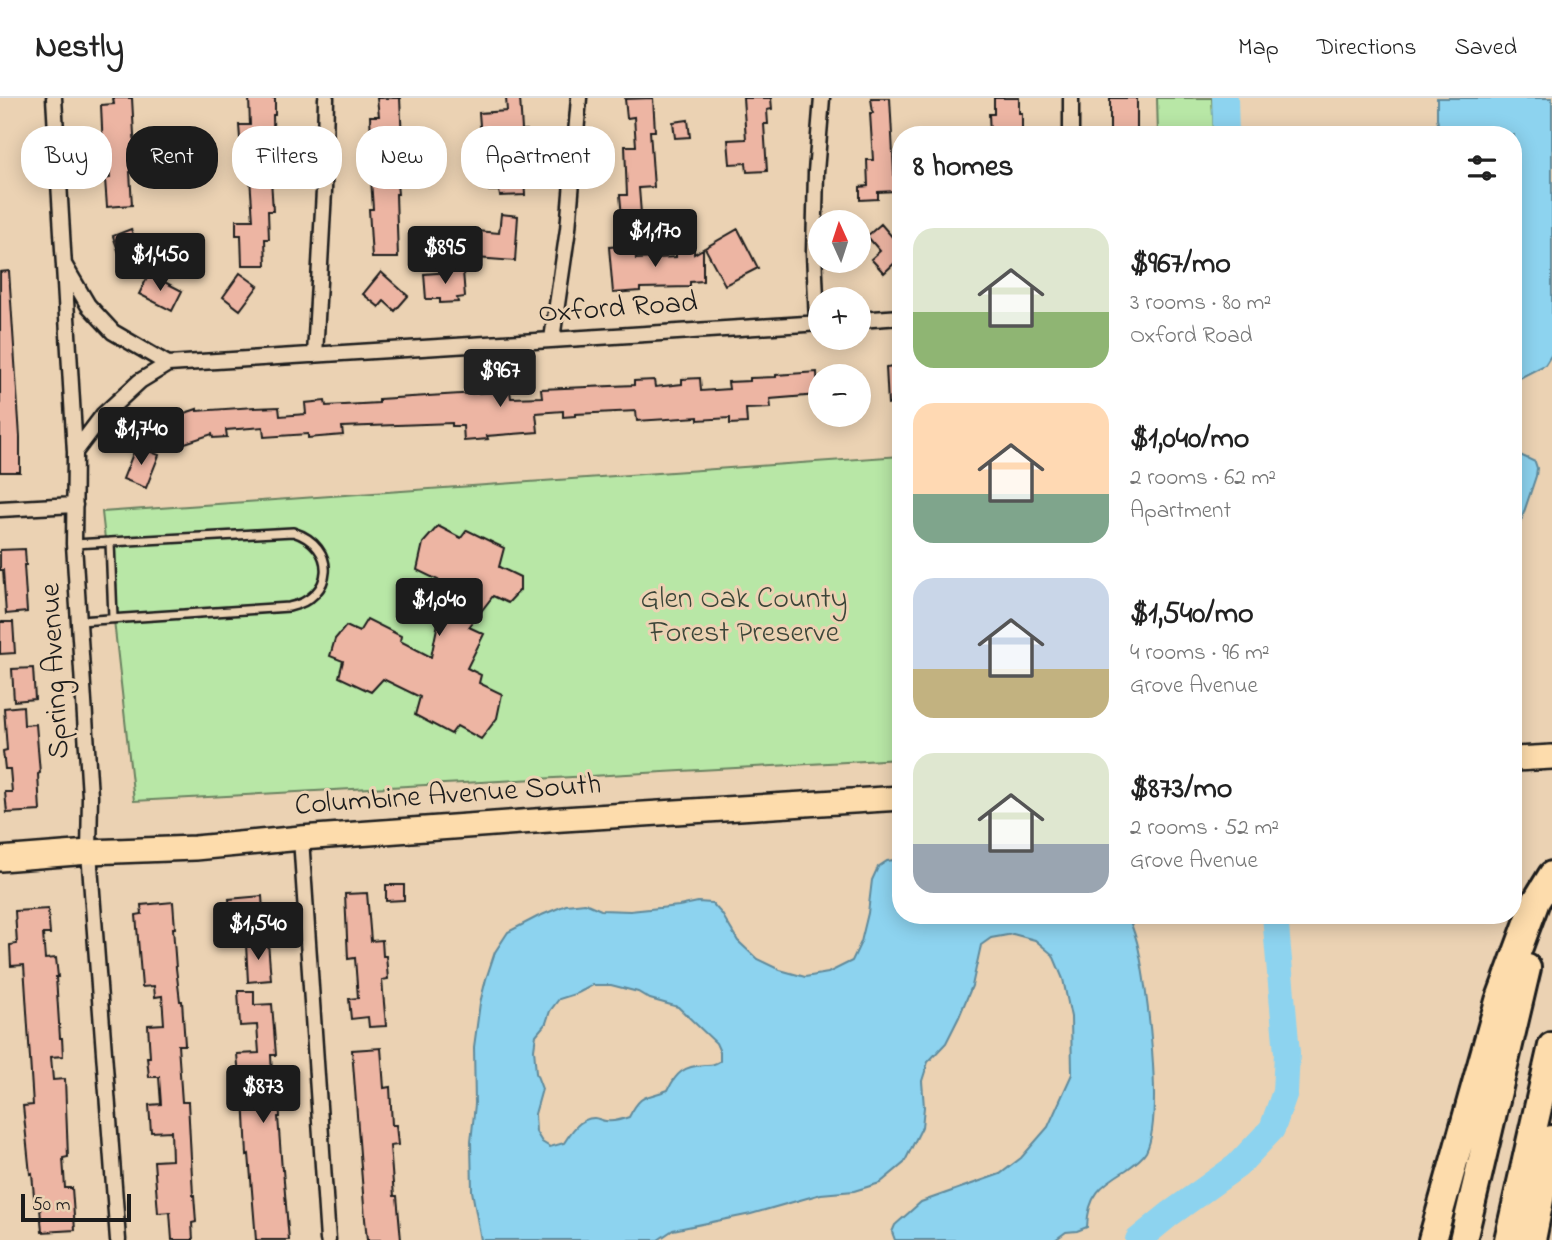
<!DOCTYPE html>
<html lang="en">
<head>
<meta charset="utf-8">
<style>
  :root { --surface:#fff; --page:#f6f6f6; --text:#222; --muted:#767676; --line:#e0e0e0; --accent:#1c1c1c }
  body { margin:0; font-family:"Indie Flower",sans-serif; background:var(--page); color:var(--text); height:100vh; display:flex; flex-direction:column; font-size:26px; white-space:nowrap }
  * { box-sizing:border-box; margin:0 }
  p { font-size:23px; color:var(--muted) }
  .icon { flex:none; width:38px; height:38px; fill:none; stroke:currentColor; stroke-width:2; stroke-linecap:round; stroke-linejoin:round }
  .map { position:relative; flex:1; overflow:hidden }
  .panel { position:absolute; left:892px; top:28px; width:630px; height:798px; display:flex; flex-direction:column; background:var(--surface); border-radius:28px; box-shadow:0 4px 18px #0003 }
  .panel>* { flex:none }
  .top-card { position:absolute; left:21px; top:28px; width:665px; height:63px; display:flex; gap:14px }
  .needle { width:46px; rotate:357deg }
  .buttons { position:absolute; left:808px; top:112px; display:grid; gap:14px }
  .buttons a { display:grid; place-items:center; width:63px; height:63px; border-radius:50%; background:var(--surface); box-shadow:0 4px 18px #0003; font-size:35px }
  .scale { position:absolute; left:21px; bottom:18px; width:110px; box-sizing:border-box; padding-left:7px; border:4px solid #1c1c1c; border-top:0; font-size:19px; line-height:24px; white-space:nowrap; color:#1c1c1c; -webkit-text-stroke:5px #ebd2b3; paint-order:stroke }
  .price { position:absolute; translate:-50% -60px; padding:0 16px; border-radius:7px; background:var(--accent); color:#fff; font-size:23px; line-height:46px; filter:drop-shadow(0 2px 4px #0008) }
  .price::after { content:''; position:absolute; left:50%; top:42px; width:21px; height:16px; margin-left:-10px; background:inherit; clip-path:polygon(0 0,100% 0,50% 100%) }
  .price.active { background:#222; color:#fff }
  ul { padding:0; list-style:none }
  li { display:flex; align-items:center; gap:21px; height:175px; padding:0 21px }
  li span { display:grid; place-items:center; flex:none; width:196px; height:140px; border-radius:21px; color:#555 }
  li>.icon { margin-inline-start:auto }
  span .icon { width:84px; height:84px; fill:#fffc; stroke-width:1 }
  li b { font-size:30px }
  h2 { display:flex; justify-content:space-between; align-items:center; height:84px; padding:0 21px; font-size:30px }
  .tag { padding:0 24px; border-radius:28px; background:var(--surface); box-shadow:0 4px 18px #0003; font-size:24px; line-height:63px }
  .tag.active { background:var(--accent); color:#fff }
  header { display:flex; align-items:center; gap:42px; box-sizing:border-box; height:98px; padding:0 35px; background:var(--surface); border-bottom:2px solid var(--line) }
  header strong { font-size:33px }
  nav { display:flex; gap:38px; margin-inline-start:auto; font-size:24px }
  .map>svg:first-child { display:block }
  .green { fill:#b8e7a6; stroke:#6a8261; stroke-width:2 }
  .water { fill:#8dd3ef; stroke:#608a9b; stroke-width:2; fill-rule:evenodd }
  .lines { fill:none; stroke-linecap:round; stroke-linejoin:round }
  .river { stroke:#8dd3ef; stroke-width:26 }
  .building { fill:#edb5a3; stroke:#1c1c1c; stroke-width:2 }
  .service-casing { stroke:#1c1c1c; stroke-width:12 }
  .minor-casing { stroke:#1c1c1c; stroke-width:19 }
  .primary-casing { stroke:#1c1c1c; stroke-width:28 }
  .motorway-casing { stroke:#1c1c1c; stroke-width:32 }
  .service { stroke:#ebd2b3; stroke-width:7 }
  .minor { stroke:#ebd2b3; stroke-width:14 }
  .primary { stroke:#fddcac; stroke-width:23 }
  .motorway { stroke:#fddcac; stroke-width:26 }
  .labels { text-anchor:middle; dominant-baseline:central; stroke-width:6; stroke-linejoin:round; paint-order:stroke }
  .street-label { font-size:30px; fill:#1c1c1c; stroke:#ebd2b3 }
  .park-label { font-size:30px; fill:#3b4538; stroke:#ebd2b3 }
</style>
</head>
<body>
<header>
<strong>Nestly</strong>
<nav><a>Map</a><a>Directions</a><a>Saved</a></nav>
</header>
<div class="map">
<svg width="1552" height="1142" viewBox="0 0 1552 1142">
  <rect width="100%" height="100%" fill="#ebd2b3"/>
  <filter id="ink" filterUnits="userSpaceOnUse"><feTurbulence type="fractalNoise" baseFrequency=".0143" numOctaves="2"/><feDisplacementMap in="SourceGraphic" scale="14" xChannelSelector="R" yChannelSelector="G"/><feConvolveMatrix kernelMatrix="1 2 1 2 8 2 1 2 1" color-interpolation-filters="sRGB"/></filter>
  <g filter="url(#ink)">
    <!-- green -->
    <path class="green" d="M1157,0H1212L1214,37H1158Z
      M901,358V661L134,703L102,414Z"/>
    <!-- water -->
    <path class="water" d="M1437,0H1552V256L1545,267L1514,283V37H1440L1437,20Z
      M1514,354L1535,364L1537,370L1536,378L1514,444Z
      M901,761V817H1128C1131,827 1136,838 1138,848C1147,889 1164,1019 1146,1054C1142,1061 1133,1067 1126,1072C1101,1087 1088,1097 1087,1129L1077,1133L1066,1134L1055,1142H895L892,1134L895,1127L921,1104L1000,1076L1021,1060L1048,1029L1072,976L1071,919L1063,881L1053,857L1035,842L1013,836L991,840L981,847L972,888L959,919L946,945L928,964L922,983L924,1009L922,1029L904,1065L880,1085L854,1093L821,1096L751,1116L673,1132L658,1142H481L472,1093L471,1044L475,1006L474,949L480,905L486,881L495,854L508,834L537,819L566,807L585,805L601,812L630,813L679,808L698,804L712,805L722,816L738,843L757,861L780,872L805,879L828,875L852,863L861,844L868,815L872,782L878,769L887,763ZM593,887H611L638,894L650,901L678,909L716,945L720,954V963C714,967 711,967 704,967C684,968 676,975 668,992C645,1001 642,994 629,1019C621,1022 614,1024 606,1023C602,1023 598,1020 594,1020C580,1020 571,1034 564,1045L550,1049L542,1044L536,1034L535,1016L542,991L536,975L534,951L536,937L546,925L550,913L559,901L578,895Z"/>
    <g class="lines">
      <!-- river -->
      <path class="river" d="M1225,0L1226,37
        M1138,1142L1170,1116L1237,1068L1272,1031L1285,994L1287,955L1275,817"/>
    </g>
    <!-- building -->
    <path class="building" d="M113,0H132L136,74H130L132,107L107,109L105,81L110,80L108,51L103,52L101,7L114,6Z
      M249,0H275V17H273L274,65H270L273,113H268L269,141H265L266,167H242L241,137H236V122H253L249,66L242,67L239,27H250Z
      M377,0H400L403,63H408L409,84L397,85L398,96H396L398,160H372L369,111H373L370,66L378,65L377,40H371L370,18H379Z
      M506,0H520L522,32H527L528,49H522L525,97L500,98L499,93H489L487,77H498L497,51L482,52L479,15L507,13Z
      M653,0L655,33H650L654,89L639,90L642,128L623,130L620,97H627L625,48H636L634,19L627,20L625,1Z
      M743,0H771L772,11L767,12L768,26H764L767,73L747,74L746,65L730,66L728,42L746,41Z
      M871,0H890L895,93L878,94V101L860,102V89L868,88L867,62H873L870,15H873Z
      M994,0H1019V15H1022V35L990,37L989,16H994Z
      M1110,0H1137V34H1110Z
      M688,22L690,39L675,40L673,24Z
      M501,116L518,118L515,163L476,160L477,133L499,135Z
      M881,126L901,149V159L884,175L871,161L880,153L867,138Z
      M131,131L143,162L124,169L113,138Z
      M738,131L758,170L725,187L705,150Z
      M676,144H694V156L703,151V183L690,184V189L640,190V193L613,195L609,149L635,147L636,161L676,159Z
      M9,173L20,339V374H0V174Z
      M463,173L465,199L457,200L458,204L440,205V201H426L424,176Z
      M381,174L408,198L395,213L384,203L379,209L363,196Z
      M240,175L258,188L240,212L223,199Z
      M149,176L182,193L172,213L139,196Z
      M901,267V305L888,306L886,269Z
      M817,274L818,297L770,301L771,310L746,311L747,325L730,326V320L698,322V319L637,323L636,313L575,316V318L563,319V313L536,315L538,334L487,338L488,341L464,343L463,328H452V325L342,329L343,337L308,340V336L264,339L263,329L226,332L227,339L213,340L212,336L167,351L158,324L197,311V313L254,309V310L279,309L280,318L306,316L305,305L325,303L326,308L379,305V301L510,293L511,300L542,299L541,291L634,287V283L654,282L655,289L682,286V281L700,280L701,293L729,291L728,284L750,283V280L776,279V277Z
      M136,348L159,357L146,390L123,381Z
      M438,428L461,440L467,432L504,450L499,469L520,479V492L508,505L493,498L469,529L484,536L467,570L481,577L479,585L502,596L497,620L481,641L457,628L451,636L415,617L420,599L383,581L371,594L339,579L343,563L330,558L335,541L346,528L359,534L367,521L401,538L400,543L431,559L438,525L457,501L438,492L440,483L417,472L423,445Z
      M25,451L26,467H24L27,514L6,516L3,472H0V452Z
      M0,524H13L15,555L0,556Z
      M33,570L35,601L14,603L12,571Z
      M23,608L24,627L36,626L40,675L38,676L40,713L7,715L5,694H12L10,671H5L3,653L7,652L4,610Z
      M386,787H404V802L386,803Z
      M367,795L371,843L382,842L383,858H386L388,881L382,882L386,928L369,929L368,919L351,921L349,901L358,900L355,860L348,861L345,796Z
      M262,798L263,813L250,814L252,834L232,835L229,801Z
      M173,804L175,830H173L176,870L180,903H182L185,947H178L182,1004H188L193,1097H194L196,1124L192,1125L193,1142H172L170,1114L158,1115L154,1063L172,1062L171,1033L151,1034L149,1007L161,1006L159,979H149L147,959H150L148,927L164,926L162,898L155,899L154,888L142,889L136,817L142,816L141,807Z
      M48,811L50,836H43L45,861L56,860L58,879H56L60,940H62L63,958L51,959L53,982L65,981L68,1059L63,1060L65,1090H72L75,1132L42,1134L40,1110H35L32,1075L30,1076L23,1008L33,1007L24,867L11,868L10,847L17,846L15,813Z
      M268,844L271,882L248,884L246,846Z
      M238,893H254V907L272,906L276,957H271L272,976L260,977L261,1001L279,999L280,1019H278L282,1072H283L289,1142H256L249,1056L247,1057L243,978H239L237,956L259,955L257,927L240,928Z
      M381,950L384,990L390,989L392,1027H396L398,1047L390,1048L394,1098H397L401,1142H367L365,1121L352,952Z"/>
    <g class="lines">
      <!-- service casing -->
      <g class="service-casing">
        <path id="service" d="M110,444L113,520
          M74,446L293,434C338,448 335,500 289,509L79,523"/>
      </g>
      <!-- minor casing -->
      <g class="minor-casing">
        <path id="minor" d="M54,0L75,354L74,446L90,698L89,754L118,1142
          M1071,0V37
          M65,168L88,207L113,234L168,266
          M859,222L901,219
          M817,225L814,154L816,74L822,0
          M552,241L568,131L579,0
          M315,257L324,93L326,0
          M75,354L103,317L140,283L168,266L821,225
          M0,411L75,407
          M301,740L328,1142"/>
      </g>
      <!-- primary casing -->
      <g class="primary-casing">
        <path id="primary" d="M1514,661L1552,659
          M0,761L89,754L195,750L301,740L563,721L901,700"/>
      </g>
      <!-- motorway casing -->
      <g class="motorway-casing">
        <path id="motorway" d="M1432,1142L1499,903L1536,803L1552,777
          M1463,1142L1527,870
          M1508,1142L1552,948
          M1532,1142L1552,1041"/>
      </g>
      <!-- service -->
      <use href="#service" class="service"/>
      <!-- minor -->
      <use href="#minor" class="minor"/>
      <!-- primary -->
      <use href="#primary" class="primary"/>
      <!-- motorway -->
      <use href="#motorway" class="motorway"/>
    </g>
  </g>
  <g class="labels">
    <!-- street labels -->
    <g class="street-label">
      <text transform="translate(618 211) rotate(-4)">Oxford Road</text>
      <text transform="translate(56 573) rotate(-93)">Spring Avenue</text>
      <text transform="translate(448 698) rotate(-4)">Columbine Avenue South</text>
    </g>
    <!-- park labels -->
    <g class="park-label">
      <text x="744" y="502">Glen Oak County<tspan x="744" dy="34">Forest Preserve</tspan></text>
    </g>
  </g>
</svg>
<div class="buttons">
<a><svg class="needle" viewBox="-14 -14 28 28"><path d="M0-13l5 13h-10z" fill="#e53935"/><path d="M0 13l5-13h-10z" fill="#767676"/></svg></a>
<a>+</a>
<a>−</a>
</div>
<div class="scale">50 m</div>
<b class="price" style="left:655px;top:171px">$1,170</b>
<b class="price" style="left:445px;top:188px">$895</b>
<b class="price" style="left:160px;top:195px">$1,450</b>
<b class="price active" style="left:500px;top:311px">$967</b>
<b class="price" style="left:141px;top:369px">$1,740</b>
<b class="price" style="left:439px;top:540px">$1,040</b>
<b class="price" style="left:258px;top:864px">$1,540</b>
<b class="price" style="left:263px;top:1027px">$873</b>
<div class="top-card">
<a class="tag">Buy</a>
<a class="tag active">Rent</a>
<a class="tag">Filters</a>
<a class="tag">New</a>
<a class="tag">Apartment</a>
</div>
<section class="panel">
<h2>8 homes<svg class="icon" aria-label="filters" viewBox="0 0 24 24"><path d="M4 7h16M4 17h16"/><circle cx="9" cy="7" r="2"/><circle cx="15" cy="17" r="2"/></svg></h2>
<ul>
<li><span style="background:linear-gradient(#dfe7d0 60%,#8fb573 0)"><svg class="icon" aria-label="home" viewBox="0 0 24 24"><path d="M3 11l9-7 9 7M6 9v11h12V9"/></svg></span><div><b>$967/mo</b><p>3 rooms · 80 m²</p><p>Oxford Road</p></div></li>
<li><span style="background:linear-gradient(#ffd9b3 65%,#7fa58c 0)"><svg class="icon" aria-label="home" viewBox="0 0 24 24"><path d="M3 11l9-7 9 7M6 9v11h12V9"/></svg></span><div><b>$1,040/mo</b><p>2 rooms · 62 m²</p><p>Apartment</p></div></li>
<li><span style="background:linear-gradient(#c9d6e8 65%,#c2b280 0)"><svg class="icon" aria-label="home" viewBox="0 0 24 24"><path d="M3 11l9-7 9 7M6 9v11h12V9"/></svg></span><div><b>$1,540/mo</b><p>4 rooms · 96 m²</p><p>Grove Avenue</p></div></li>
<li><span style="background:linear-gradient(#dfe7d0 65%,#9aa5b1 0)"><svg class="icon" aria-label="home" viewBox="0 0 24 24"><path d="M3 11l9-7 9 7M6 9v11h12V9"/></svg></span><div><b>$873/mo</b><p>2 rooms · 52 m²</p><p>Grove Avenue</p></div></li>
</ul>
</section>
</div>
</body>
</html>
